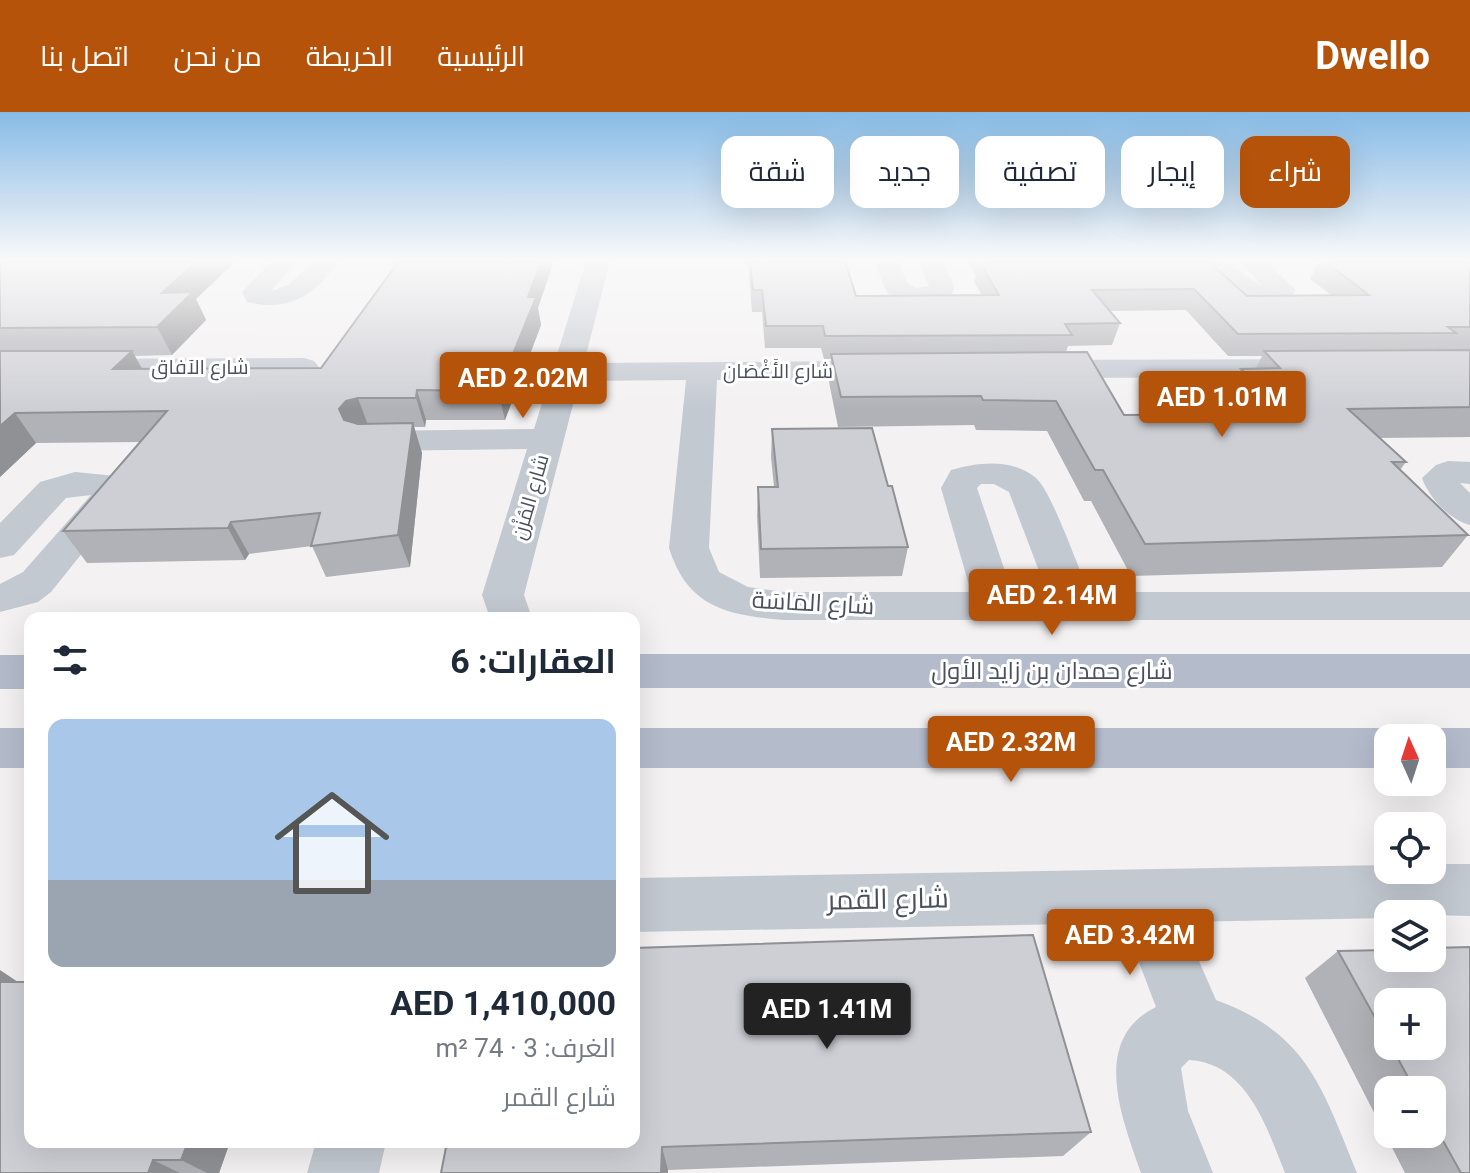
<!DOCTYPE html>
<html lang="ar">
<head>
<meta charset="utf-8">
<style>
  :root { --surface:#fff; --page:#f2f2f3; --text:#1f2937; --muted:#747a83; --accent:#b45309 }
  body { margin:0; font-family:Roboto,Cairo,sans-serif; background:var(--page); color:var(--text); direction:rtl; height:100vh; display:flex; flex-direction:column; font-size:30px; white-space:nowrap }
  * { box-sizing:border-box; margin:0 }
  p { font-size:26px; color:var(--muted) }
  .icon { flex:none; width:44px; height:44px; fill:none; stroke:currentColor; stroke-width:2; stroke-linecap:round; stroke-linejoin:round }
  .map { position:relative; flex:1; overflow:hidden; direction:ltr }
  .panel { position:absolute; left:24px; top:500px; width:616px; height:536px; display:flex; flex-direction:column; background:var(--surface); border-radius:16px; box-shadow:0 8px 32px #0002; direction:rtl }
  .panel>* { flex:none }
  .hud { position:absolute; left:664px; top:24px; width:686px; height:72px; direction:rtl; display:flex; gap:16px }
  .needle { width:52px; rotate:357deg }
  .buttons { position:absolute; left:1374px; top:612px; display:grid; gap:16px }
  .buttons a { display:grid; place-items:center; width:72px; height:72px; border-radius:16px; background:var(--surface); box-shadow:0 8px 32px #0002; font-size:40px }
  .price { position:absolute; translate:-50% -68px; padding:0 18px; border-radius:8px; background:var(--accent); color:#fff; font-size:26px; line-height:52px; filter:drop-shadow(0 2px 4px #0008) }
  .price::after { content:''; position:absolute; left:50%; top:48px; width:24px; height:18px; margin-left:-12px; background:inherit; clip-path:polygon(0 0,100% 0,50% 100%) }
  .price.on { background:#222; color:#fff }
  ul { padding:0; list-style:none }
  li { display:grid; align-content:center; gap:16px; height:424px; padding:0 24px }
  li span { display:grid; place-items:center; height:248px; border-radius:16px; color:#555 }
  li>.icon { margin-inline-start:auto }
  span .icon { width:144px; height:144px; fill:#fffc; stroke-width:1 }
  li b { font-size:34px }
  h2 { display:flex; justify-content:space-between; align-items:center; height:96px; padding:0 24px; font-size:34px }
  .tag { padding:0 28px; border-radius:16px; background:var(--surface); box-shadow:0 8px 32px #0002; font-size:28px; line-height:72px }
  .tag.on { background:var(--accent); color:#fff }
  header { display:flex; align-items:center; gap:48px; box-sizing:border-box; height:112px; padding:0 40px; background:var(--accent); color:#fff }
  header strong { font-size:38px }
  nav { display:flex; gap:44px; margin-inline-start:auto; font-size:28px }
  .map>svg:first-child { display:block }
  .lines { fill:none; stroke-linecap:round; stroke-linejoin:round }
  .minor { fill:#c3c9d1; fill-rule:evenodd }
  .major { fill:#b4bccc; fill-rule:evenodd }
  .wall { fill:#b1b2b7; fill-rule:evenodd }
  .shaded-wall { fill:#909195 }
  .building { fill:#cecfd5; stroke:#909195; stroke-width:2 }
  .labels { text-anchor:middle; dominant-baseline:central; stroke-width:6; stroke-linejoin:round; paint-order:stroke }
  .far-street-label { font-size:20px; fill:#4b515c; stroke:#fff }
  .street-label { font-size:24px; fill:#4b515c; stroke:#fff }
  .near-street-label { font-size:28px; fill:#4b515c; stroke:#fff }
</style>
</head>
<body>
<header>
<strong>Dwello</strong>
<nav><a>الرئيسية</a><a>الخريطة</a><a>من نحن</a><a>اتصل بنا</a></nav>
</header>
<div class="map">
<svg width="1470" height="1061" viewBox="0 0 1470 1061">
  <rect width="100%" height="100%" fill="#f3f1f1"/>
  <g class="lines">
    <!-- minor -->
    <path class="minor" d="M272,149H297L271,179L288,173L314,149H339C314,184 290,200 247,190L242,180Z
      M586,149H610L584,251L887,249L898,252L902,258L898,264L887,267L717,268L709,436L719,460L748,475L784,480H971L941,376L951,358C978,350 1012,346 1036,366C1052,380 1078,456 1089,480H1470V508H784C727,503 688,496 669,436L686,268L579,269L524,483L532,506H490L482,483L527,337L370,339L358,336L353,329L358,322L370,319L534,317ZM994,372L1009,380L1047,480H1012L977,376L981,372Z
      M874,149H898L907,171L917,176L929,174L918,149H942C948,161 959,174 950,186C926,192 909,192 887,181Z
      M1198,149H1224L1262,174L1240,149H1266L1296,178C1273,211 1214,172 1198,149Z
      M304,246L314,249L319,255L314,261L304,264L0,265V247Z
      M1315,247L1326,250L1330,256L1326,262L1315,265L1036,266L1025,263L1021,257L1025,251L1036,248Z
      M1448,349L1470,350V372L1460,371L1470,381V413C1450,408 1429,386 1422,366L1436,353Z
      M75,360L126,365L132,379L51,480L38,490L0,500V472L23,460L91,383L66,386L14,443L0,446V411L40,370Z
      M1432,752H1470V804L1388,802V806L1182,810L1216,888C1308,921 1323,978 1357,1061H1285C1267,1016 1247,951 1189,948L1181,956L1188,999L1213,1061H1141C1123,1009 1089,928 1156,895L1124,811L634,820V766L1388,753V758H1432Z
      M316,1030H386L379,1061H307Z"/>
    <!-- major -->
    <path class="major" d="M634,542H1470V576H634Z
      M0,543H30V577H0Z
      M0,616H30V656H0Z
      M634,616H1388L1405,622L1408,626H1388V656H634Z
      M1432,616H1470V656H1432V626H1412L1415,622Z"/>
  </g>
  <!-- wall -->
  <path class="wall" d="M0,149L196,187L206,208L172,243L135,244L143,257L321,256L538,196L541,213L505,308H426L425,315H414L422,341L410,455L326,465L312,434L249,442L245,448L87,451L63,419L141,330L36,331L0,365Z
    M748,149H845L856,184L982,183L974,170L976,164L968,149H1208L1247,184L1331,183L1310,167L1319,149H1470V237L1445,238H1470V325L1380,326L1406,350L1400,358L1468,423L1442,455L1131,464L1091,389H1084L1047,319L976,318L974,313L838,315L829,270L831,247H824L821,236H765L762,200H752ZM1186,198L1228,244H1262L1256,256L1241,257L1227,286L1233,292L1228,302L1124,303L1066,240L1068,234L1112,233L1120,211L1110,199Z
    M772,317L888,374L908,435L902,464L760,466L757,404L758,375H774L771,345Z
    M1470,835V1061H1405L1305,866L1338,839L1388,838V846H1432V836ZM1388,890H1432V934H1388ZM1388,978H1432V1022H1388Z
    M1091,1020L1063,1044L668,1058V1061H441L447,1030Z
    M230,1030L219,1061H0Z"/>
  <!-- shaded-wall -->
  <path class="shaded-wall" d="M197,149H236L196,187L206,208L172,243L157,215L162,181Z
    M541,149H554L538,196L541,213L505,308L498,279L528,185Z
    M132,239L148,268L113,257Z
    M417,278L426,308L425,315L416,286Z
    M358,286L369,316L351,327L339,297L346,289Z
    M15,301L36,331L0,365V314Z
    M413,311L422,341L410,455L398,423Z
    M231,410L249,442L245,448L228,416Z
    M0,858L21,872L0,892Z
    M188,1030H230L219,1061H207L181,1048Z
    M662,1035L668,1058V1061H661Z
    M153,1048L180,1061H148Z"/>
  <!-- building -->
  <path class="building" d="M0,149H197L162,181L193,180L157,215L0,216Z
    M399,149H541L528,185H536L498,279L417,278L416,286H358L346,289L339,297L344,308L358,312L413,311L398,423L311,434L320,401L231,410L228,416L63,419L167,299L15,301L0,314V239H132L113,257L321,256Z
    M750,149H845L856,184L999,183L979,150H984L983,149H1208L1247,184L1369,183L1324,149H1470V215H1448L1456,221L1238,222L1194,177L1092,178L1120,211L1065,212L1072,223L825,224L823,214H766L762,178H753Z
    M1470,238V295L1348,297L1406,350H1392L1468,423L1145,432L1103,358H1095L1056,289L983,288L981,284L841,285L831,242L1087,240L1124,303L1244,302L1233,290L1274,289L1241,257L1280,256L1264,239Z
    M872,316L888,374H892L908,435L761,437L758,375H778L772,317Z
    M1033,823L1091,1020L662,1035L661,1061H441L447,1030H634V836Z
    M1470,835V1061H1461L1432,1009V978H1415L1391,934H1432V890H1388V929L1338,839L1388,838V846H1432V836Z
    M0,870H30V1030H188L181,1048H153L148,1061H0Z"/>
  <!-- sky -->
  <linearGradient id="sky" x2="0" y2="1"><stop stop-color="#87bbe6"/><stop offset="0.5" stop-color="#faf9f9"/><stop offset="1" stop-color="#faf9f9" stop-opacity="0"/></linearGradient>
  <rect width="1470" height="297" fill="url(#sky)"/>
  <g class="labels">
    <!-- far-street labels -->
    <g class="far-street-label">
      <text x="200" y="255">شارع الآفاق</text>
      <text x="778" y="259">شارع الأَغْصَان</text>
      <text transform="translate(530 385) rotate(-74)">شارع المُزْن</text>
    </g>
    <!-- street labels -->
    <g class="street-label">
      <text transform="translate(813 491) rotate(3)">شارع المَاسَة</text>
      <text x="1052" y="559">شارع حمدان بن زايد الأول</text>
    </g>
    <!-- near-street labels -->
    <g class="near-street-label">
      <text transform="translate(888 787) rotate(-1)">شارع القمر</text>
    </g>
  </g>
</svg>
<div class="buttons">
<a><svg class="needle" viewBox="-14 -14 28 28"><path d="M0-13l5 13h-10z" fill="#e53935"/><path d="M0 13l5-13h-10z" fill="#747a83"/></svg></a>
<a><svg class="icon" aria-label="locate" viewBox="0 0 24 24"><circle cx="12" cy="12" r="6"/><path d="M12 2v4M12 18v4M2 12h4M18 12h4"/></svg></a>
<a><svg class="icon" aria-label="layers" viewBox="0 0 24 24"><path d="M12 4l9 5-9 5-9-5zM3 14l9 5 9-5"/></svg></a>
<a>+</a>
<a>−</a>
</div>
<b class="price" style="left:523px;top:308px">AED 2.02M</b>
<b class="price" style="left:1222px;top:327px">AED 1.01M</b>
<b class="price" style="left:1052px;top:525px">AED 2.14M</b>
<b class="price" style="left:1011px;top:672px">AED 2.32M</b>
<b class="price" style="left:1130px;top:865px">AED 3.42M</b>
<b class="price on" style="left:827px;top:939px">AED 1.41M</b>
<div class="hud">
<a class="tag on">شراء</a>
<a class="tag">إيجار</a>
<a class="tag">تصفية</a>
<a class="tag">جديد</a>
<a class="tag">شقة</a>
</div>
<section class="panel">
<h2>العقارات: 6<svg class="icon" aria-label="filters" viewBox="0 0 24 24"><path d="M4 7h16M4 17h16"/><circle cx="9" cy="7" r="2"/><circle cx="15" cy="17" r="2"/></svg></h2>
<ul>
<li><span style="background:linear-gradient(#a9c7e8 65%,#9aa5b1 0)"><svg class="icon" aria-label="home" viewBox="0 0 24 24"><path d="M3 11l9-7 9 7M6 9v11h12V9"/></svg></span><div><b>AED 1,410,000</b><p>الغرف: 3 · 74 m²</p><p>شارع القمر</p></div></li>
</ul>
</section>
</div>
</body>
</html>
